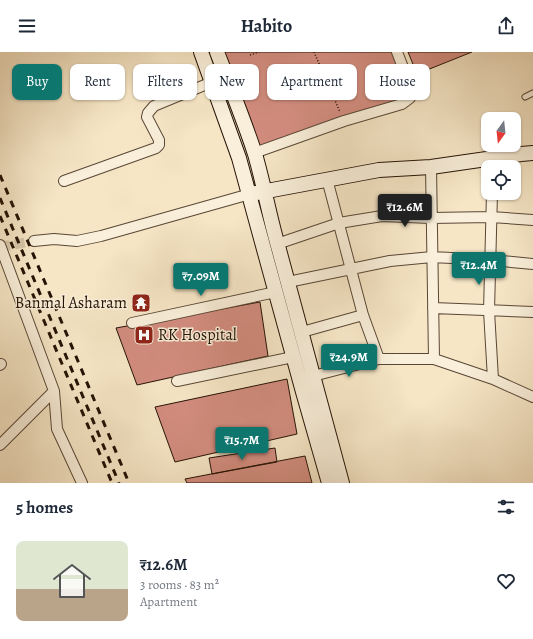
<!DOCTYPE html>
<html lang="en">
<head>
<meta charset="utf-8">
<style>
  :root { --surface:#fff; --page:#f2f2f3; --text:#1f2937; --muted:#747a83; --accent:#0f766e }
  body { margin:0; font-family:Alegreya,serif; background:var(--page); color:var(--text); height:100vh; display:flex; flex-direction:column; font-size:15px; white-space:nowrap }
  * { box-sizing:border-box; margin:0 }
  p { font-size:13px; color:var(--muted) }
  .icon { flex:none; width:22px; height:22px; fill:none; stroke:currentColor; stroke-width:2; stroke-linecap:round; stroke-linejoin:round }
  .map { position:relative; height:431px; overflow:hidden }
  .side { display:flex; flex-direction:column; background:var(--surface); flex:1 }
  .side>* { flex:none }
  .banner { position:absolute; left:12px; top:12px; width:509px; height:36px; display:flex; gap:8px }
  .needle { width:26px; rotate:195deg }
  .tools { position:absolute; left:481px; top:60px; display:grid; gap:8px }
  .tools a { display:grid; place-items:center; width:40px; height:40px; border-radius:8px; background:var(--surface); box-shadow:0 1px 3px #0004; font-size:20px }
  .price { position:absolute; translate:-50% -34px; padding:0 9px; border-radius:4px; background:var(--accent); color:#fff; font-size:13px; line-height:26px; filter:drop-shadow(0 1px 2px #0008) }
  .price::after { content:''; position:absolute; left:50%; top:24px; width:12px; height:9px; margin-left:-6px; background:inherit; clip-path:polygon(0 0,100% 0,50% 100%) }
  .price.selected { background:#222; color:#fff }
  ul { padding:0; list-style:none }
  li { display:flex; align-items:center; gap:12px; height:100px; padding:0 16px }
  li span { display:grid; place-items:center; flex:none; width:112px; height:80px; border-radius:8px; color:#555 }
  li>.icon { margin-inline-start:auto }
  span .icon { width:48px; height:48px; fill:#fffc; stroke-width:1 }
  li b { font-size:17px }
  h2 { display:flex; justify-content:space-between; align-items:center; height:48px; padding:0 16px; font-size:17px }
  .chip { padding:0 14px; border-radius:8px; background:var(--surface); box-shadow:0 1px 3px #0004; font-size:14px; line-height:36px }
  .chip.selected { background:var(--accent); color:#fff }
  header { display:flex; justify-content:space-between; align-items:center; height:52px; padding:0 16px; background:var(--surface); font-size:18px; font-weight:600 }
  .map>svg:first-child { display:block }
  .building { fill:#d28c7e; stroke:#251205 }
  .lines { fill:none; stroke-linecap:round; stroke-linejoin:round }
  .street-tunnel { stroke:#d7c6a9; stroke-width:10; stroke-dasharray:10 5; stroke-linecap:butt }
  .lane-casing { stroke:#594735; stroke-width:7 }
  .street-casing { stroke:#594735; stroke-width:12 }
  .secondary-casing { stroke:#251205; stroke-width:16 }
  .path { stroke:#251205; stroke-width:1.5; stroke-dasharray:1 2; stroke-linecap:butt }
  .lane { stroke:#f9efda; stroke-width:5 }
  .street { stroke:#f9efda; stroke-width:10 }
  .secondary { stroke:#f9efda; stroke-width:14 }
  .rail { stroke:#251205; stroke-width:3; stroke-dasharray:7 7; stroke-linecap:butt }
  .labels { text-anchor:middle; dominant-baseline:central; stroke-width:3; stroke-linejoin:round; paint-order:stroke }
  .poi-label { font-size:16px; fill:#251205; stroke:#f9efda; text-anchor:end }
</style>
</head>
<body>
<header><svg class="icon" aria-label="menu" viewBox="0 0 24 24"><path d="M4 6h16M4 12h16M4 18h16"/></svg>Habito<svg class="icon" aria-label="share" viewBox="0 0 24 24"><path d="M12 15V3M7 8l5-5 5 5M5 13v7h14v-7"/></svg></header>
<div class="map">
<svg width="533" height="431" viewBox="0 0 533 431">
  <rect width="100%" height="100%" fill="#f6e6c6"/>
  <filter id="stains"><feTurbulence type="fractalNoise" baseFrequency=".005" numOctaves="4"/><feColorMatrix values="0 0 0 0 .2 0 0 0 0 .09 0 0 0 0 .02 0 0 0 .5 -.17"/></filter>
  <radialGradient id="worn" r=".72"><stop offset=".6" stop-color="#630" stop-opacity="0"/><stop offset="1" stop-color="#630" stop-opacity=".3"/></radialGradient>
  <!-- building -->
  <path class="building" d="M216,0H394L410,46L254,101Z
    M408,0H472L417,22Z
    M260,250L268,304L137,333L116,276Z
    M287,327L297,382L175,410L155,355Z
    M275,396L277,410L212,422L209,406Z
    M305,404L312,431H187L185,427Z"/>
  <g class="lines">
    <!-- street-tunnel -->
    <path class="street-tunnel" d="M0,195L34,189"/>
    <!-- lane casing -->
    <g class="lane-casing">
      <path id="lane" d="M525,45L533,41"/>
    </g>
    <!-- street casing -->
    <g class="street-casing">
      <path id="street" d="M254,101L344,69L402,52L410,46L411,36L397,0
        M431,115L434,307
        M327,127L363,263L379,307H434L493,327L533,345
        M64,129L156,96L159,93V88L147,65L148,61L154,54L212,30
        M492,141L489,259L493,327
        M34,189L54,187L77,189L101,184L250,142
        M277,192L339,171L382,164L431,166L491,165L533,168
        M0,193L54,339L57,377L82,431
        M288,230L390,209L432,205L491,208L533,212
        M433,256L533,260
        M132,271L276,240
        M302,280L363,263
        M0,313L1,312
        M313,324L379,307
        M177,329L293,305
        M0,393L54,339"/>
    </g>
    <!-- secondary casing -->
    <g class="secondary-casing">
      <path id="secondary" d="M201,0L239,106L303,340L329,431
        M217,0C230,34 244,68 255,102C264,133 269,163 278,194C300,273 320,352 342,431
        M256,141L379,118L431,115L521,102L533,101"/>
    </g>
    <!-- path -->
    <path class="path" d="M314,0L340,60
      M250,3L259,0"/>
    <!-- lane -->
    <use href="#lane" class="lane"/>
    <!-- street -->
    <use href="#street" class="street"/>
    <!-- secondary -->
    <use href="#secondary" class="secondary"/>
    <!-- rail -->
    <path class="rail" d="M0,123L129,431
      M0,146L119,431
      M0,164L112,431"/>
  </g>
  <!-- icons -->
  <defs>
    <g id="temple-square" transform="scale(1)"><rect x="-9" y="-9" width="18" height="18" rx="4" fill="#8f2418" stroke="#f9efda"/><path d="M0-6L5-2H3V0L6.5 2.5H4V6H1.5V3h-3V6H-4V2.5H-6.5L-3 0V-2H-5Z" fill="#fff"/></g>
    <g id="hospital-square" transform="scale(1)"><rect x="-9" y="-9" width="18" height="18" rx="4" fill="#8f2418" stroke="#f9efda"/><path d="M-5-5h3v3.5h4V-5h3V5h-3V1.5h-4V5h-3Z" fill="#fff"/></g>
  </defs>
  <g fill-rule="evenodd">
    <use href="#temple-square" x="141" y="251"/>
    <use href="#hospital-square" x="144" y="283"/>
  </g>
  <g class="labels">
    <!-- poi labels -->
    <g class="poi-label">
      <text x="127" y="251">Banmal Asharam</text>
      <text x="158" y="283" text-anchor="start">RK Hospital</text>
    </g>
  </g>
  <rect width="100%" height="100%" filter="url(#stains)"/>
  <rect width="100%" height="100%" fill="url(#worn)"/>
</svg>
<div class="tools">
<a><svg class="needle" viewBox="-14 -14 28 28"><path d="M0-13l5 13h-10z" fill="#e53935"/><path d="M0 13l5-13h-10z" fill="#747a83"/></svg></a>
<a><svg class="icon" aria-label="locate" viewBox="0 0 24 24"><circle cx="12" cy="12" r="6"/><path d="M12 2v4M12 18v4M2 12h4M18 12h4"/></svg></a>
</div>
<b class="price selected" style="left:405px;top:176px">₹12.6M</b>
<b class="price" style="left:479px;top:234px">₹12.4M</b>
<b class="price" style="left:201px;top:245px">₹7.09M</b>
<b class="price" style="left:349px;top:326px">₹24.9M</b>
<b class="price" style="left:242px;top:409px">₹15.7M</b>
<div class="banner">
<a class="chip selected">Buy</a>
<a class="chip">Rent</a>
<a class="chip">Filters</a>
<a class="chip">New</a>
<a class="chip">Apartment</a>
<a class="chip">House</a>
</div>
</div>
<section class="side">
<h2>5 homes<svg class="icon" aria-label="filters" viewBox="0 0 24 24"><path d="M4 7h16M4 17h16"/><circle cx="9" cy="7" r="2"/><circle cx="15" cy="17" r="2"/></svg></h2>
<ul>
<li><span style="background:linear-gradient(#dfe7d0 60%,#b9a48a 0)"><svg class="icon" aria-label="home" viewBox="0 0 24 24"><path d="M3 11l9-7 9 7M6 9v11h12V9"/></svg></span><div><b>₹12.6M</b><p>3 rooms · 83 m²</p><p>Apartment</p></div><svg class="icon" aria-label="heart" viewBox="0 0 24 24"><path d="M12 20l-8-8c-3-5 5-10 8-4 3-6 11-1 8 4z"/></svg></li>
</ul>
</section>
</body>
</html>
